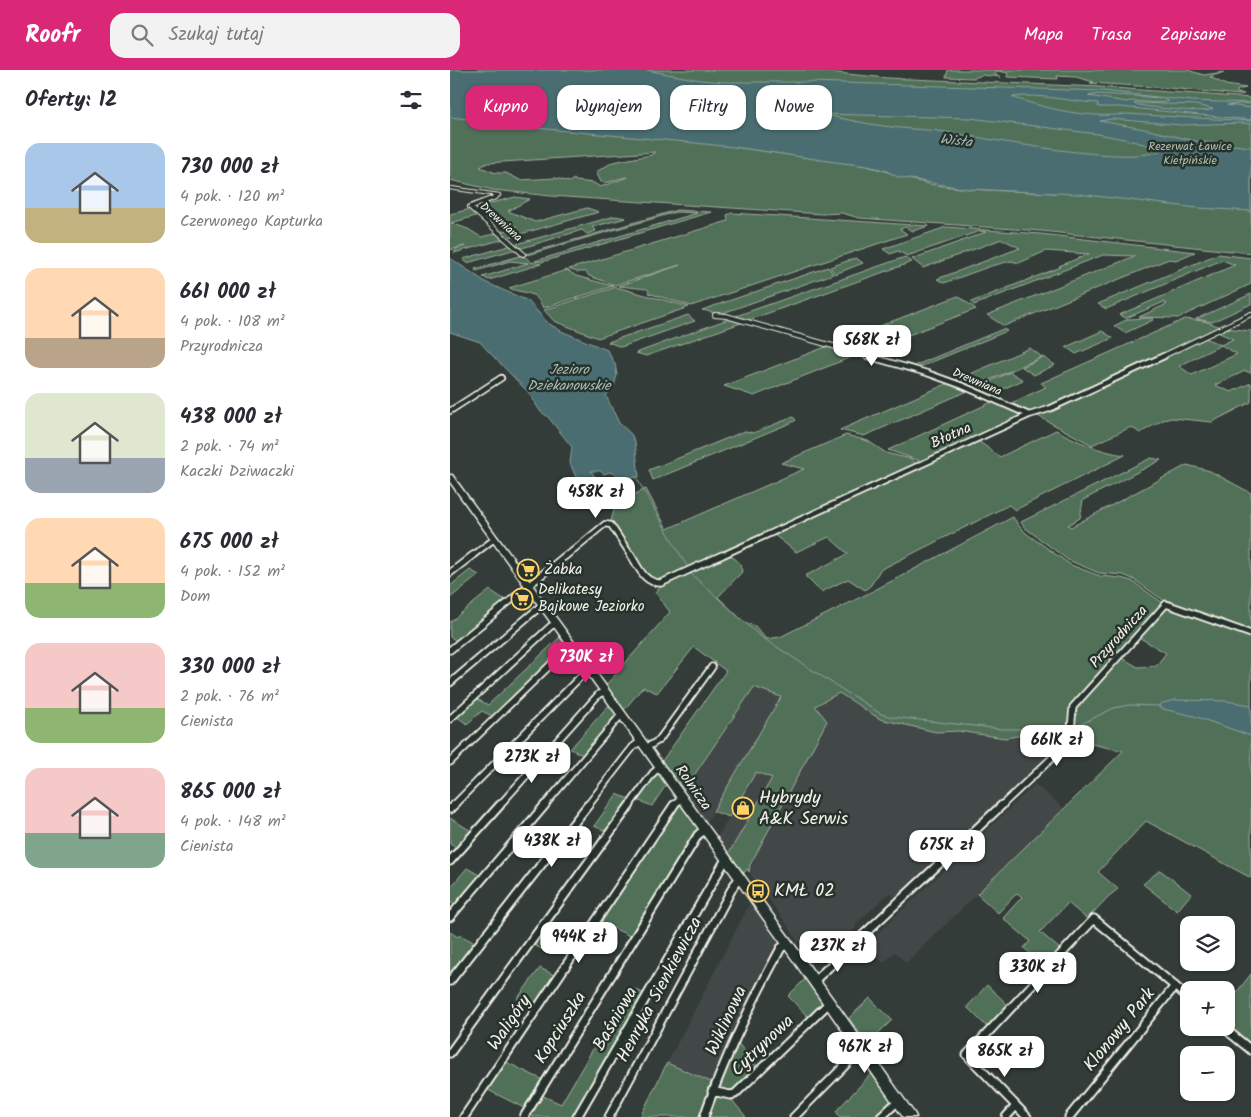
<!DOCTYPE html>
<html lang="pl">
<head>
<meta charset="utf-8">
<style>
  :root { --surface:#fff; --page:#f2f2f3; --text:#2b2b33; --muted:#7c7c81; --accent:#db2777 }
  body { margin:0; font-family:Kalam,sans-serif; background:var(--page); color:var(--text); height:100vh; display:flex; flex-direction:column; font-size:19px; white-space:nowrap }
  * { box-sizing:border-box; margin:0 }
  p { font-size:16px; color:var(--muted) }
  .icon { flex:none; width:28px; height:28px; fill:none; stroke:currentColor; stroke-width:2; stroke-linecap:round; stroke-linejoin:round }
  .map { position:relative; flex:1; overflow:hidden }
  .details { display:flex; flex-direction:column; background:var(--surface); width:450px }
  .details>* { flex:none }
  .hud { position:absolute; left:15px; top:15px; width:475px; height:45px; display:flex; gap:10px }
  .fabs { position:absolute; left:730px; top:846px; display:grid; gap:10px }
  .fabs a { display:grid; place-items:center; width:55px; height:55px; border-radius:10px; background:var(--surface); box-shadow:0 1px 4px #0004; font-size:25px }
  .price { position:absolute; translate:-50% -42px; padding:0 11px; border-radius:10px; background:#fff; color:#222; font-size:16px; line-height:32px; filter:drop-shadow(0 1px 2px #0008) }
  .price::after { content:''; position:absolute; left:50%; top:30px; width:15px; height:11px; margin-left:-8px; background:inherit; clip-path:polygon(0 0,100% 0,50% 100%) }
  .price.current { background:var(--accent); color:#fff }
  ul { padding:0; list-style:none }
  li { display:flex; align-items:center; gap:15px; height:125px; padding:0 25px }
  li span { display:grid; place-items:center; flex:none; width:140px; height:100px; border-radius:15px; color:#555 }
  li>.icon { margin-inline-start:auto }
  span .icon { width:60px; height:60px; fill:#fffc; stroke-width:1 }
  li b { font-size:21px }
  h2 { display:flex; justify-content:space-between; align-items:center; height:60px; padding:0 25px; font-size:21px }
  .chip { padding:0 18px; border-radius:15px; background:var(--surface); box-shadow:0 1px 4px #0004; font-size:18px; line-height:45px }
  .chip.current { background:var(--accent); color:#fff }
  header { display:flex; align-items:center; gap:30px; box-sizing:border-box; height:70px; padding:0 25px; background:var(--accent); color:#fff }
  header strong { font-size:24px }
  nav { display:flex; gap:28px; margin-inline-start:auto; font-size:18px }
  .search { width:350px; height:45px; background:var(--page); display:flex; align-items:center; gap:12px; box-sizing:border-box; padding:0 18px; border-radius:15px; color:var(--muted); font-size:19px }
  main { display:flex; flex:1; min-height:0 }
  .map>svg:first-child { display:block }
  .built { fill:#434646 }
  .green { fill:#517058; stroke:#a2b0a0; fill-rule:evenodd }
  .water { fill:#496d6f; stroke:#8da29f; fill-rule:evenodd }
  .lines { fill:none; stroke-linecap:round; stroke-linejoin:round }
  .stream { stroke:#8da29f; stroke-width:1 }
  .street-far4-casing { stroke:#f4f1e8; stroke-width:4.5 }
  .street-far3-casing { stroke:#f4f1e8; stroke-width:6 }
  .street-far2-casing { stroke:#f4f1e8; stroke-width:8 }
  .street-far1-casing { stroke:#f4f1e8; stroke-width:9 }
  .street-casing { stroke:#f4f1e8; stroke-width:11 }
  .secondary-casing { stroke:#f4f1e8; stroke-width:3 }
  .street-far4 { stroke:#26332d; stroke-width:2.5 }
  .street-far3 { stroke:#26332d; stroke-width:4 }
  .street-far2 { stroke:#26332d; stroke-width:4.5 }
  .street-far1 { stroke:#26332d; stroke-width:5.5 }
  .street { stroke:#26332d; stroke-width:7 }
  .secondary { fill:#26332d; fill-rule:evenodd }
  .labels { text-anchor:middle; dominant-baseline:central; stroke-width:5; stroke-linejoin:round; paint-order:stroke }
  .far-park-label { font-size:12px; fill:#b3bdae; stroke:#26332d }
  .far-street-label { font-size:12px; fill:#f4f1e8; stroke:#26332d }
  .far-water-label { font-size:14px; font-style:italic; fill:#b0bcb8; stroke:#26332d }
  .street-label { font-size:15px; fill:#f4f1e8; stroke:#26332d }
  .poi-label { font-size:15px; fill:#f4f1e8; stroke:#26332d; text-anchor:start }
  .near-poi-label { font-size:18px; fill:#f4f1e8; stroke:#26332d; text-anchor:start }
  .near-street-label { font-size:18px; fill:#f4f1e8; stroke:#26332d }
</style>
</head>
<body>
<header>
<strong>Roofr</strong>
<div class="search"><svg class="icon" aria-label="search" viewBox="0 0 24 24"><circle cx="10" cy="10" r="6"/><path d="M15 15l6 6"/></svg>Szukaj tutaj</div>
<nav><a>Mapa</a><a>Trasa</a><a>Zapisane</a></nav>
</header>
<main>
<section class="details">
<h2>Oferty: 12<svg class="icon" aria-label="filters" viewBox="0 0 24 24"><path d="M4 7h16M4 17h16"/><circle cx="9" cy="7" r="2"/><circle cx="15" cy="17" r="2"/></svg></h2>
<ul>
<li><span style="background:linear-gradient(#a9c7e8 65%,#c2b280 0)"><svg class="icon" aria-label="home" viewBox="0 0 24 24"><path d="M3 11l9-7 9 7M6 9v11h12V9"/></svg></span><div><b>730 000 zł</b><p>4 pok. · 120 m²</p><p>Czerwonego Kapturka</p></div></li>
<li><span style="background:linear-gradient(#ffd9b3 70%,#b9a48a 0)"><svg class="icon" aria-label="home" viewBox="0 0 24 24"><path d="M3 11l9-7 9 7M6 9v11h12V9"/></svg></span><div><b>661 000 zł</b><p>4 pok. · 108 m²</p><p>Przyrodnicza</p></div></li>
<li><span style="background:linear-gradient(#dfe7d0 65%,#9aa5b1 0)"><svg class="icon" aria-label="home" viewBox="0 0 24 24"><path d="M3 11l9-7 9 7M6 9v11h12V9"/></svg></span><div><b>438 000 zł</b><p>2 pok. · 74 m²</p><p>Kaczki Dziwaczki</p></div></li>
<li><span style="background:linear-gradient(#ffd9b3 65%,#8fb573 0)"><svg class="icon" aria-label="home" viewBox="0 0 24 24"><path d="M3 11l9-7 9 7M6 9v11h12V9"/></svg></span><div><b>675 000 zł</b><p>4 pok. · 152 m²</p><p>Dom</p></div></li>
<li><span style="background:linear-gradient(#f6c9c9 65%,#8fb573 0)"><svg class="icon" aria-label="home" viewBox="0 0 24 24"><path d="M3 11l9-7 9 7M6 9v11h12V9"/></svg></span><div><b>330 000 zł</b><p>2 pok. · 76 m²</p><p>Cienista</p></div></li>
<li><span style="background:linear-gradient(#f6c9c9 65%,#7fa58c 0)"><svg class="icon" aria-label="home" viewBox="0 0 24 24"><path d="M3 11l9-7 9 7M6 9v11h12V9"/></svg></span><div><b>865 000 zł</b><p>4 pok. · 148 m²</p><p>Cienista</p></div></li>
</ul>
</section>
<div class="map">
<svg width="801" height="1047" viewBox="0 0 801 1047">
  <rect width="100%" height="100%" fill="#333c38"/>
  <filter id="ink" filterUnits="userSpaceOnUse"><feTurbulence type="fractalNoise" baseFrequency=".02" numOctaves="2"/><feDisplacementMap in="SourceGraphic" scale="10" xChannelSelector="R" yChannelSelector="G"/><feConvolveMatrix kernelMatrix="1 2 1 2 8 2 1 2 1" color-interpolation-filters="sRGB"/></filter>
  <g filter="url(#ink)">
    <!-- built -->
    <path class="built" d="M304,616L331,627L257,752L234,720Z
      M389,623L409,637L486,662L508,661L568,668L594,662L608,661L619,670L446,828L439,823L406,854V858L373,889H362L357,886L340,859L299,802L365,636Z
      M306,702L322,708L279,783L267,768Z
      M585,714L615,739L456,893L445,882L435,892H432L415,875Z
      M302,829L329,871L261,1012L217,993Z"/>
    <!-- green -->
    <path class="green" d="M0,0H357L437,8L650,17L801,28V183L591,161L409,148L392,143L372,144L101,126L43,120L0,110ZM319,75L606,123C564,121 521,121 479,114C458,110 438,101 417,96L285,77ZM205,82L201,85L163,92L146,102L151,112C160,114 169,107 178,107L150,117L144,113L126,111L124,109L119,112L106,108L70,110L56,103H46L30,97L37,93Z
      M498,0H737L754,5L774,2L760,7L776,15L796,18L787,20V23L794,24L790,25L719,18L640,13L644,12L626,7L607,6L608,9L557,7L558,3L548,1L543,3L551,7L532,5L524,8L496,7Z
      M65,127L80,129L58,141L85,152L137,138L149,142L56,168L50,162L67,157L36,143L30,145L22,138Z
      M21,139L29,145L1,153L18,159L31,167L48,163L54,169L4,183L7,178L15,176L0,180V144Z
      M227,140L261,142L92,192L85,191L247,143L226,142L77,185L76,184Z
      M282,143L479,156L463,161L455,157L450,159L457,164L241,236L198,223L199,221L197,219L169,216L230,195L165,215L139,206L136,202H127L119,199L278,151L277,145Z
      M165,146L176,148L142,157L146,161L137,164L132,160L72,178L63,175Z
      M496,157L591,164L745,182L726,190L719,189L554,256L537,245L685,186L653,185L524,235L521,232L611,197L609,196L639,184L596,181L569,193L561,191L541,196L494,213L487,209L570,178L552,169L473,198L462,189L536,162L530,161L457,186L448,181L440,184L433,179Z
      M62,175L66,179L17,193L13,189Z
      M768,184L801,188V214L728,248L689,247L717,234L714,232L676,248L669,245L785,195L772,190L656,239L648,234Z
      M73,185L81,192L91,194L39,210L33,207L78,193L60,191L26,201L25,199Z
      M455,187L462,192L296,251L283,247Z
      M406,188L413,193L385,204L380,197Z
      M378,197L383,204L270,244L252,240Z
      M117,200L126,206L163,216L93,238C85,219 75,225 59,218Z
      M166,217L239,237L148,268L104,251L94,240Z
      M801,224V234L762,252L746,249Z
      M508,226L526,239L412,283L380,275Z
      M238,245L245,251L171,277L158,272Z
      M281,248L294,252L196,286L186,283Z
      M702,248L703,250L675,263L664,256L678,249Z
      M735,249L754,251L771,257L599,338L579,345L557,335L596,317L591,313Z
      M776,258L801,261V303L795,301L765,315L781,322L801,313V332L762,352L722,348L713,350L690,363L681,357L642,375L584,344L755,268L771,275L783,269L767,262ZM771,275L787,284L742,305L729,296Z
      M553,259L557,261L465,299L459,298Z
      M652,261L663,268L626,284L616,277Z
      M378,276L409,284L304,326L274,316Z
      M580,278L592,287L521,318L504,311Z
      M593,287L605,295L584,305L572,297Z
      M560,302L573,310L537,326L524,319Z
      M501,312L520,320L414,366L390,360Z
      M544,331L574,345L470,391L438,380Z
      M343,347L346,350L343,352L203,410L199,400L295,361L303,363Z
      M606,360C629,372 650,382 675,385L565,440L559,435L430,500L421,515L415,520L398,509L371,522L355,506L398,484L379,467L346,482L323,464L527,370L550,387Z
      M396,365L418,371L436,383L461,389L466,393L207,512L193,502L161,451L166,433L196,419L217,459L354,399L331,393Z
      M701,388L711,390L633,430L630,448L618,455L621,457L737,395L760,401L801,423V562L724,533L716,532L683,509L673,505L649,503L618,490L574,457L571,452Z
      M563,447L569,456L577,464L621,495L650,506L671,508L682,511L713,533L655,598H663L672,588L688,597L706,596L716,583L690,568L716,539L720,537L801,568V808L696,751L648,802L668,819L659,826L637,849L618,833L590,862L611,880L595,897L574,878L580,871L553,848L572,827L567,823L548,843L527,824L673,681L610,667L601,661L555,668L508,661L486,662L430,649L389,623L365,636L377,651L300,795L299,802L297,799L294,803L279,783L322,708L306,702L279,747L263,741L331,627L304,617L234,720L212,691L276,601L244,577L207,623L193,617L174,640L156,615L220,542L205,522L216,513L279,484L290,493L292,502L268,527L293,551L305,556L316,569L330,567L419,523Z
      M20,500L29,505L0,528V516Z
      M40,520L58,532L9,572L0,567V552Z
      M110,567L117,576L44,647L32,641L17,654L6,646L25,628L38,635Z
      M159,635L167,645L133,685L120,679Z
      M207,701L216,715L202,736L187,730Z
      M167,724L181,730L158,762L144,756Z
      M228,732L249,760L182,867L148,851Z
      M0,748L23,762L8,779L0,774Z
      M17,798L31,806L6,836L0,832V818Z
      M710,800L741,824L727,841L693,814Z
      M98,853L115,861L99,883L82,874Z
      M0,862L8,867L10,865L27,874L0,907Z
      M90,898L106,906L86,938L67,929Z
      M801,904V975L776,954V936Z
      M356,908L373,931L372,935L359,948L338,926Z
      M537,915L559,936L538,958L517,937Z
      M179,917L195,924L126,1047H78L91,1025L111,1034Z
      M420,928L442,950L417,974L399,948Z
      M287,972L308,997L281,1023L266,1017Z
      M54,991L93,1010L76,1039L36,1019Z
      M217,993L261,1012L250,1047H190Z
      M422,1003L441,1031L426,1047H390L386,1041Z
      M267,1026L282,1030L296,1047H257L262,1030Z"/>
    <!-- water -->
    <path class="water" d="M0,0H196L250,10L275,12H359L653,21L742,31L801,33L777,35L801,38V50L670,37H648V33C619,32 592,23 562,27C596,39 641,49 676,44L801,51V54L793,53L732,55L662,49L650,51L694,59L745,71L801,77V141L748,138L628,124L518,119L448,107L435,100L417,96C372,91 329,83 284,77C212,69 140,64 68,56C45,54 23,49 0,47ZM649,24L711,28L719,31C708,35 682,29 677,32L638,26ZM687,33L746,35L763,39C756,44 694,37 684,34ZM372,44L520,48L648,64L674,69L713,79C686,98 534,68 496,62C484,60 473,60 462,59C432,57 401,51 372,44Z
      M0,188L37,213L78,231L98,253L111,261L157,280L165,294L167,305L164,316L156,326L169,353L181,364L185,372L189,407L172,408L160,402L154,404L150,401H141C147,411 156,418 161,428C156,437 148,441 139,435V430L133,424L120,393L122,377L98,347L90,341L79,323L39,282L30,272L0,262Z
      M725,630L776,631L801,635V666L744,646L709,638L710,634Z"/>
    <g class="lines">
      <!-- stream -->
      <path class="stream" d="M186,407L238,498
        M239,502L310,566L399,624
        M402,625L431,644L442,647L552,659H619
        M627,656L664,638L679,635L710,636"/>
      <!-- street-far4 casing -->
      <g class="street-far4-casing">
        <path id="street-far4" d="M0,118L49,125
          M43,128L49,125"/>
      </g>
      <!-- street-far3 casing -->
      <g class="street-far3-casing">
        <path id="street-far3" d="M46,127L20,137L73,184
          M265,245L276,246L422,287
          M711,287L801,244"/>
      </g>
      <!-- street-far2 casing -->
      <g class="street-far2-casing">
        <path id="street-far2" d="M417,286L477,303L513,316L579,345
          M0,341L51,308
          M21,487L44,469
          M115,487L155,454L161,455L182,487
          M269,487L579,345L599,339L714,286"/>
      </g>
      <!-- street-far1 casing -->
      <g class="street-far1-casing">
        <path id="street-far1" d="M181,485C189,498 194,513 211,513L272,485
          M0,503L23,485
          M0,580L116,485
          M0,613L92,535
          M0,649L101,556L106,554
          M196,678L209,670L262,597
          M0,692L121,575
          M3,736L138,599
          M49,736L149,624L155,622
          M94,736L171,645
          M137,736L183,677L191,671
          M179,736L203,703L210,697
          M223,736L232,728
          M551,736L620,671L623,637L716,534L801,564"/>
      </g>
      <!-- street casing -->
      <g class="street-casing">
        <path id="street" d="M0,739L4,735
          M0,791L50,735
          M0,847L95,735
          M0,911L138,735
          M364,911L552,735
          M774,958L801,980
          M0,983L180,735
          M262,1021L280,1025L285,1024L379,933
          M14,1047L224,735
          M74,1047L248,765L254,760
          M127,1047L276,789
          M159,1047L284,815L290,808
          M254,1047C274,988 301,933 331,878L337,874
          M344,1047L412,978
          M431,1047L449,1030
          M556,1047L566,1036
          M577,1047L517,985L644,849L739,928
          M619,1047L725,916"/>
      </g>
      <!-- secondary casing -->
      <g class="secondary-casing">
        <path id="secondary" d="M0,405H2L341,870L464,1043L466,1047H453L333,876L0,412Z"/>
      </g>
      <!-- street-far4 -->
      <use href="#street-far4" class="street-far4"/>
      <!-- street-far3 -->
      <use href="#street-far3" class="street-far3"/>
      <!-- street-far2 -->
      <use href="#street-far2" class="street-far2"/>
      <!-- street-far1 -->
      <use href="#street-far1" class="street-far1"/>
      <!-- street -->
      <use href="#street" class="street"/>
      <!-- secondary -->
      <use href="#secondary" class="secondary"/>
    </g>
  </g>
  <!-- icons -->
  <defs>
    <g id="supermarket-ring" transform="scale(1.125)"><circle r="9.5" fill="#26332d" stroke="#ffd166" stroke-width="1.5"/><path d="M-6-5.5h2.5l.6 2H6L4.5 2H-2.5L-4.4-4H-6ZM-1.5 3.2a1.3 1.3 0 1 0 .1 0ZM3 3.2a1.3 1.3 0 1 0 .1 0Z" fill="#ffd166"/></g>
    <g id="shop-ring" transform="scale(1.125)"><circle r="9.5" fill="#26332d" stroke="#ffd166" stroke-width="1.5"/><path d="M-5-2.5h2.3a2.7 3.5 0 0 1 5.4 0H5L5.5 6h-11ZM-1.5-2.5h3a1.5 2.3 0 0 0-3 0Z" fill="#ffd166"/></g>
    <g id="bus-ring" transform="scale(1.125)"><circle r="9.5" fill="#26332d" stroke="#ffd166" stroke-width="1.5"/><path d="M-5-6H5V4H4V6H2V4H-2V6H-4V4H-5ZM-3.5-4V0h7V-4ZM-3.5 1.2v1.5H-2V1.2ZM2 1.2v1.5H3.5V1.2Z" fill="#ffd166"/></g>
  </defs>
  <g fill-rule="evenodd">
    <use href="#supermarket-ring" x="78" y="500"/>
    <use href="#supermarket-ring" x="72" y="529"/>
    <use href="#shop-ring" x="293" y="738"/>
    <use href="#bus-ring" x="308" y="821"/>
  </g>
  <g class="labels">
    <!-- far-park labels -->
    <g class="far-park-label">
      <text x="740" y="76">Rezerwat Ławice<tspan x="740" dy="14">Kiełpińskie</tspan></text>
    </g>
    <!-- far-street labels -->
    <g class="far-street-label">
      <text transform="translate(51 152) rotate(42)">Drewniana</text>
      <text transform="translate(527 312) rotate(23)">Drewniana</text>
    </g>
    <!-- far-water labels -->
    <g class="far-water-label">
      <text transform="translate(506 71) rotate(6)">Wisła</text>
      <text x="119" y="300">Jezioro<tspan x="119" dy="16">Dziekanowskie</tspan></text>
    </g>
    <!-- street labels -->
    <g class="street-label">
      <text transform="translate(501 366) rotate(-24)">Błotna</text>
      <text transform="translate(669 567) rotate(-48)">Przyrodnicza</text>
      <text transform="translate(243 718) rotate(55)">Rolnicza</text>
    </g>
    <!-- poi labels -->
    <g class="poi-label">
      <text x="94" y="500">Żabka</text>
      <text x="88" y="520">Delikatesy<tspan x="88" dy="17">Bajkowe Jeziorko</tspan></text>
    </g>
    <!-- near-poi labels -->
    <g class="near-poi-label">
      <text x="309" y="728">Hybrydy<tspan x="309" dy="21">A&amp;K Serwis</tspan></text>
      <text x="324" y="821">KMŁ 02</text>
    </g>
    <!-- near-street labels -->
    <g class="near-street-label">
      <text transform="translate(210 920) rotate(-62)">Henryka Sienkiewicza</text>
      <text transform="translate(166 949) rotate(-60)">Baśniowa</text>
      <text transform="translate(277 951) rotate(-65)">Wiklinowa</text>
      <text transform="translate(60 953) rotate(-56)">Waligóry</text>
      <text transform="translate(111 958) rotate(-58)">Kopciuszka</text>
      <text transform="translate(670 960) rotate(-51)">Klonowy Park</text>
      <text transform="translate(313 976) rotate(-44)">Cytrynowa</text>
    </g>
  </g>
</svg>
<div class="fabs">
<a><svg class="icon" aria-label="layers" viewBox="0 0 24 24"><path d="M12 4l9 5-9 5-9-5zM3 14l9 5 9-5"/></svg></a>
<a>+</a>
<a>−</a>
</div>
<b class="price" style="left:422px;top:297px">568K zł</b>
<b class="price" style="left:146px;top:449px">458K zł</b>
<b class="price current" style="left:136px;top:614px">730K zł</b>
<b class="price" style="left:607px;top:697px">661K zł</b>
<b class="price" style="left:82px;top:714px">273K zł</b>
<b class="price" style="left:102px;top:798px">438K zł</b>
<b class="price" style="left:497px;top:802px">675K zł</b>
<b class="price" style="left:129px;top:894px">944K zł</b>
<b class="price" style="left:388px;top:903px">237K zł</b>
<b class="price" style="left:588px;top:924px">330K zł</b>
<b class="price" style="left:415px;top:1004px">967K zł</b>
<b class="price" style="left:555px;top:1008px">865K zł</b>
<div class="hud">
<a class="chip current">Kupno</a>
<a class="chip">Wynajem</a>
<a class="chip">Filtry</a>
<a class="chip">Nowe</a>
</div>
</div>
</main>
</body>
</html>
